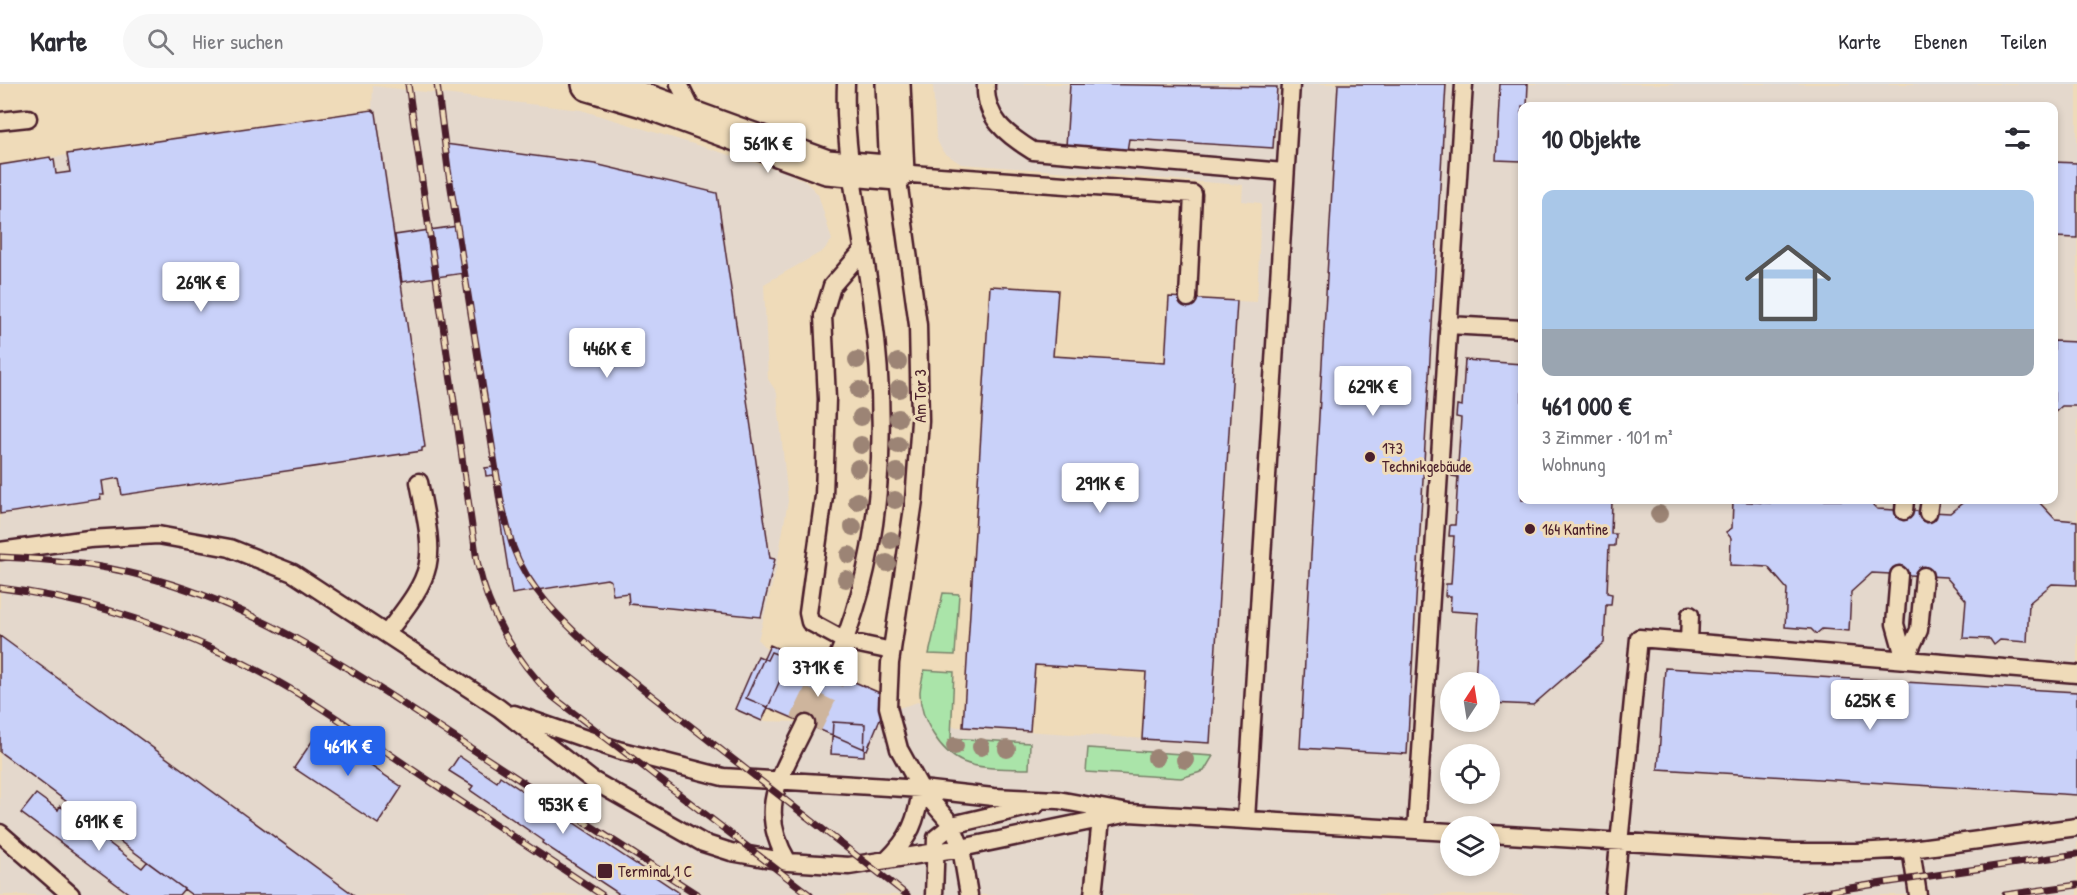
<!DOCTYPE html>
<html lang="de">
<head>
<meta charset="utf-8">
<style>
  :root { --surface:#fff; --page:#f7f7f7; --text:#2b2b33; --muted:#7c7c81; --line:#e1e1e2; --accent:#2563eb }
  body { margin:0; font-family:"Patrick Hand",sans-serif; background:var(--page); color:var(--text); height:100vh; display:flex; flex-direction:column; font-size:22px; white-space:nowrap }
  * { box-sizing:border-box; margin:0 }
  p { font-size:20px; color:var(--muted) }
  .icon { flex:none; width:33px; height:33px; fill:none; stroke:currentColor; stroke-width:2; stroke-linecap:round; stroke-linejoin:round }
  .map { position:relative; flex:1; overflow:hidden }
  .side { position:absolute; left:1518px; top:18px; width:540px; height:402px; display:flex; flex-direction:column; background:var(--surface); border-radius:12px; box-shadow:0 3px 9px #0003 }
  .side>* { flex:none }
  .needle { width:39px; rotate:12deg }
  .buttons { position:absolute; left:1440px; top:588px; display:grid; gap:12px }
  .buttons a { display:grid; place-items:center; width:60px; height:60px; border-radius:50%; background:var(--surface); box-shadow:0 3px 9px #0003; font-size:30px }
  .price { position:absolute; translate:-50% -51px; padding:0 14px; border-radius:6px; background:#fff; color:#222; font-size:20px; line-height:39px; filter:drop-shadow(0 2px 3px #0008) }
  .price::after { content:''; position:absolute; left:50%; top:36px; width:18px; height:14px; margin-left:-9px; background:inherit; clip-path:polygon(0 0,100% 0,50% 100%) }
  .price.active { background:var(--accent); color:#fff }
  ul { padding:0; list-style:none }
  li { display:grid; align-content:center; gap:12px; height:318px; padding:0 24px }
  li+li { border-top:2px solid var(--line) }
  li span { display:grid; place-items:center; height:186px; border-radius:12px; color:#555 }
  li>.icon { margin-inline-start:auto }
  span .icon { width:108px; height:108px; fill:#fffc; stroke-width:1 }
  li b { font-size:26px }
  h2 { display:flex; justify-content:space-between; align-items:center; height:72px; padding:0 24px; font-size:26px }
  header { display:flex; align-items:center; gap:36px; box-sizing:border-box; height:84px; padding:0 30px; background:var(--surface); border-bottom:2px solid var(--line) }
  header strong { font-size:28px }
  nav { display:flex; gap:33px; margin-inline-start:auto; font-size:21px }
  .search { width:420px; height:54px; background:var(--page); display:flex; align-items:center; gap:15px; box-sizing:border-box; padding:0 21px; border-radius:33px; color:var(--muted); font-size:22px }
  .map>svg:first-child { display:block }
  .built { fill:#e4d8cc; fill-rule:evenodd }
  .green { fill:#aae4a9; stroke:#7a826a; stroke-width:1.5 }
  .building { fill:#c9d1f9; stroke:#4a1f2b; stroke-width:1.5 }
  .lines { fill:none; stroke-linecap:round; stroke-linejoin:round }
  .street-tunnel { stroke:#ceb59d; stroke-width:33; stroke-dasharray:33 16; stroke-linecap:butt }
  .lane-casing { stroke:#4a1f2b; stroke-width:21 }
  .street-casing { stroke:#4a1f2b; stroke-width:38 }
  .lane { stroke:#efdbb9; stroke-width:16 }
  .street { stroke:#efdbb9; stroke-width:33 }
  .rail-casing { stroke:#4a1f2b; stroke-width:7 }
  .rail { stroke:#efdbb9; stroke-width:4.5; stroke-dasharray:14; stroke-linecap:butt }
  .tree { fill:#9c8475 }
  .poi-dot { fill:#4a1f2b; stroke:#efdbb9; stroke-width:2 }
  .labels { text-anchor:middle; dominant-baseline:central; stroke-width:6; stroke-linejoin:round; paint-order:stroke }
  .street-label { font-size:16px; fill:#4a1f2b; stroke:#efdbb9 }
  .poi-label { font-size:16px; fill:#4a1f2b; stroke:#efdbb9; text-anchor:start }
</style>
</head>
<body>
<header>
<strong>Karte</strong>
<div class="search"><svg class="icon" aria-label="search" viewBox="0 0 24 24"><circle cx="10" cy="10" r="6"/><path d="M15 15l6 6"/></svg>Hier suchen</div>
<nav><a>Karte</a><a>Ebenen</a><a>Teilen</a></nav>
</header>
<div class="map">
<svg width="2077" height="811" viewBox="0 0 2077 811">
  <rect width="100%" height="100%" fill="#efdbb9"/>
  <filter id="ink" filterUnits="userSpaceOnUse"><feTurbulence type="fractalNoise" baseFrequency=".0167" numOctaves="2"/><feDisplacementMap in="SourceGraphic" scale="12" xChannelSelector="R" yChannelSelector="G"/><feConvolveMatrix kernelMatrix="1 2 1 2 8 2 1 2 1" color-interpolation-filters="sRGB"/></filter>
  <g filter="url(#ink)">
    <!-- built -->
    <path class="built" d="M933,0H2077V811H0V81L372,26L373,2L581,26L786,88L806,98L818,110L832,156L823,167L764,200L768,295L777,309L788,417L776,486L758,556L785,585L762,637L865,640L889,627L921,617L930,641L1210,659L1237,217L1257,218L1261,119L1242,117L1243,101L961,80L943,68L936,54ZM1522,22H2054V416H1522ZM1450,598H1490V638H1450ZM1450,670H1490V710H1450ZM1450,742H1490V782H1450Z"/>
    <!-- green -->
    <path class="green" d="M943,509L959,510L955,571L929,570Z
      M924,586L954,588L951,654L1030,659L1029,685C1008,684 983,686 963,678C940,668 920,635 920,609C920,602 923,593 924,586Z
      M1088,664L1213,672L1204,687L1181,694L1086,688Z"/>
    <!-- building -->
    <path class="building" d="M1070,0L1277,3L1273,64L1129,55L1127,67L1066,62Z
      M1338,0H1446L1407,670L1300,664Z
      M1500,0H1528L1527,22H1522V77L1496,76Z
      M372,26L376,29L425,363L422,364V367L122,411L119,394L102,397L104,411H100L101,415L0,430V81L50,73L51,76L54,75L56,90L70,88L67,70Z
      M445,60L595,80L717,109L770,474L775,475L761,533L629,520L628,509L613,511L611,497L607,495L512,510L493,391L486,392L485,384L493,383L464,189L402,198L395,151L457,142Z
      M2054,78L2077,79V154L2054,153Z
      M990,202L1058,206L1053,272L1165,279L1169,213L1237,217L1210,659L1142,655L1146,588L1035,581L1030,647L963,643Z
      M2054,257L2077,258V322H2062L2054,329Z
      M1465,276L1522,280V416H1612L1611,450H1616L1615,462H1609L1607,509L1612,510L1611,521H1606L1604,559L1533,621L1490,619V598H1475L1479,529L1450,527L1451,512H1445L1446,500H1451L1454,452H1449L1450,441H1455L1458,393L1452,392L1453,381H1458L1461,334L1456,333L1457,321L1462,322Z
      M1776,416H1868L1877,425L1950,429L1966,416H2037L2055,435L2077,437V501L2052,500L2029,519L2027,558L2000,556L1994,561L1990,555L1963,554L1966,516L1946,493L1872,489L1851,508L1849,547L1822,545L1816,550L1811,545L1785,543L1787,505L1768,483L1730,481L1731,454L1726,448L1732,444L1733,417L1772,419Z
      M0,552L354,811H192L0,668Z
      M770,561L889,613L867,666L746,614Z
      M771,568L784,573L780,583L785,585L762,637L735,625L758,572L767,576Z
      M1665,584L2077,608V711L1658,685Z
      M833,638L865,640L864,672L831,670Z
      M319,647L402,703L378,740L294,684Z
      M459,672L497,698L500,692L561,733L562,731L678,808V811H617L618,809L542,759L544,757L470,706L473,702L449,687Z
      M36,710L58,726L60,722L142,784L147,778L184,805L179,811H131L21,729Z"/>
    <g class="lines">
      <!-- street-tunnel -->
      <path class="street-tunnel" d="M806,640L831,588"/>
      <!-- lane casing -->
      <g class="lane-casing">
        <path id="lane" d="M679,0L696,34
          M986,0C984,34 1007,51 1033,67L1285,88
          M0,37L28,34
          M864,165L832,202L823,232L827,315L824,412L808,529L810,538L845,557L892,567
          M1448,241L1522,245
          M1904,427L1905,416
          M1928,429L1930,416
          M0,467L89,455L158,451L230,464L293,489L499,624L592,696L703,759L731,768L788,778L849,782L961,764L1129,729
          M1899,491L1895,540L1905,576
          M386,550C438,484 435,479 419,398
          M1689,558L1690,531
          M1905,576L1919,546L1924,492
          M831,588C884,476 889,343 872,222C863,151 843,70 846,0
          M514,630L618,666L723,693L921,705L993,713L1058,716L1129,729L1450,748
          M1246,736L1291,0
          M1416,746L1464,0
          M0,749L71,811
          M1490,750L1793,768H1856L1911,765L2077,743
          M1911,765L1918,811
          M887,776C910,754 917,736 921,705
          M788,778C755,723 782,691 806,640
          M934,811L936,754L952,741L1036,721
          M969,811L961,764L952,741L921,705L899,665L888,623L890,579L914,417L920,337L918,241L897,89L1193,110L1188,214
          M1093,811L1101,735
          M1614,811L1639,554L2077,590"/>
      </g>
      <!-- street casing -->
      <g class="street-casing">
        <path id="street" d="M589,0L643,16L827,83L897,89L893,0"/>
      </g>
      <!-- lane -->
      <use href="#lane" class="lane"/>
      <!-- street -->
      <use href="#street" class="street"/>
      <!-- rail casing -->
      <g class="rail-casing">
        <path id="rail" d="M408,0L477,477C489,531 514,574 553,613L810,811
          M437,0L448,85L501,418C505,433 508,448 513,463C528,506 565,539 597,569L907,811
          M0,473C48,475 97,480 143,492C261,522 362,593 463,659C541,710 620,761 698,811
          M0,504C76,513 153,537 222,569C291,600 354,646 416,688C478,729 540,770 602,811
          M1803,811L2077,770
          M2005,811L2077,801"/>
      </g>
      <!-- rail -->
      <use href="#rail" class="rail"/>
    </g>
    <!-- trees -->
    <g class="tree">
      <circle cx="857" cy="276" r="9"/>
      <circle cx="898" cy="278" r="9"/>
      <circle cx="899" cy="305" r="9"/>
      <circle cx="859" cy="306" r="9"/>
      <circle cx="861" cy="333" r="9"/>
      <circle cx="898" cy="334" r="9"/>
      <circle cx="861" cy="361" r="9"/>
      <circle cx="898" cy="361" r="9"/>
      <circle cx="858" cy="384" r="9"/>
      <circle cx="897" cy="388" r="9"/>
      <circle cx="895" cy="416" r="9"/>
      <circle cx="857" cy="417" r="9"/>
      <circle cx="1659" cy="430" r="9"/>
      <circle cx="853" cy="443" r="9"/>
      <circle cx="891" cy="456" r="9"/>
      <circle cx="849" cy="471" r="9"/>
      <circle cx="887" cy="479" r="9"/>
      <circle cx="846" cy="495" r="9"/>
      <circle cx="955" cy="662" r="9"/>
      <circle cx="981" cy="663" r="9"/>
      <circle cx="1007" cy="665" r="9"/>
      <circle cx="1156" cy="674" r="9"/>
      <circle cx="1185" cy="676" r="9"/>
    </g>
  </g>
  <!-- markers -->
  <g class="poi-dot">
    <circle cx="1370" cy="373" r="6"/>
    <circle cx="1530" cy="445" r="6"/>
    <rect x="597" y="779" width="16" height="16" rx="3"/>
  </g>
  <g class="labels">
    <!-- street labels -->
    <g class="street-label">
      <text transform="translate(920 312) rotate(-90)">Am Tor 3</text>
    </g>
    <!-- poi labels -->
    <g class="poi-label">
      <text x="1382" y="364">173<tspan x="1382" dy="18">Technikgebäude</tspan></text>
      <text x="1542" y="445">164 Kantine</text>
      <text x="618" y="787">Terminal 1 C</text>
    </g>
  </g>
</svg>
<div class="buttons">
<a><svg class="needle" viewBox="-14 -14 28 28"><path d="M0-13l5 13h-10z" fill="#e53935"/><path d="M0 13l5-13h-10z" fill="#7c7c81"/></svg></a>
<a><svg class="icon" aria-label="locate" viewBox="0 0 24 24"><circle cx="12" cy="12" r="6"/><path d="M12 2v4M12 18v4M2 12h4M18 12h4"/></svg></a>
<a><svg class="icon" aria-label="layers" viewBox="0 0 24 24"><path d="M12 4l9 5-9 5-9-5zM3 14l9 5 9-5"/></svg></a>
</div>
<b class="price" style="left:768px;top:90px">561K €</b>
<b class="price" style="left:201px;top:229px">269K €</b>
<b class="price" style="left:607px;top:295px">446K €</b>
<b class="price" style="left:1373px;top:333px">629K €</b>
<b class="price" style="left:1100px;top:430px">291K €</b>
<b class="price" style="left:818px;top:614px">371K €</b>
<b class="price" style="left:1870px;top:647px">625K €</b>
<b class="price active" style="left:348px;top:693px">461K €</b>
<b class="price" style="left:563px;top:751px">953K €</b>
<b class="price" style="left:99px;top:768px">691K €</b>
<section class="side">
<h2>10 Objekte<svg class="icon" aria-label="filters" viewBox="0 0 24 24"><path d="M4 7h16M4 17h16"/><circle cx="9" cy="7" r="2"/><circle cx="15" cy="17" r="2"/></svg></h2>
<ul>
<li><span style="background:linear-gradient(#a9c7e8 75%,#9aa5b1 0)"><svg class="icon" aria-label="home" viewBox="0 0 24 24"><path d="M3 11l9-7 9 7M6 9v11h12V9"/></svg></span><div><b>461 000 €</b><p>3 Zimmer · 101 m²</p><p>Wohnung</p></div></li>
</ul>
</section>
</div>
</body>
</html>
